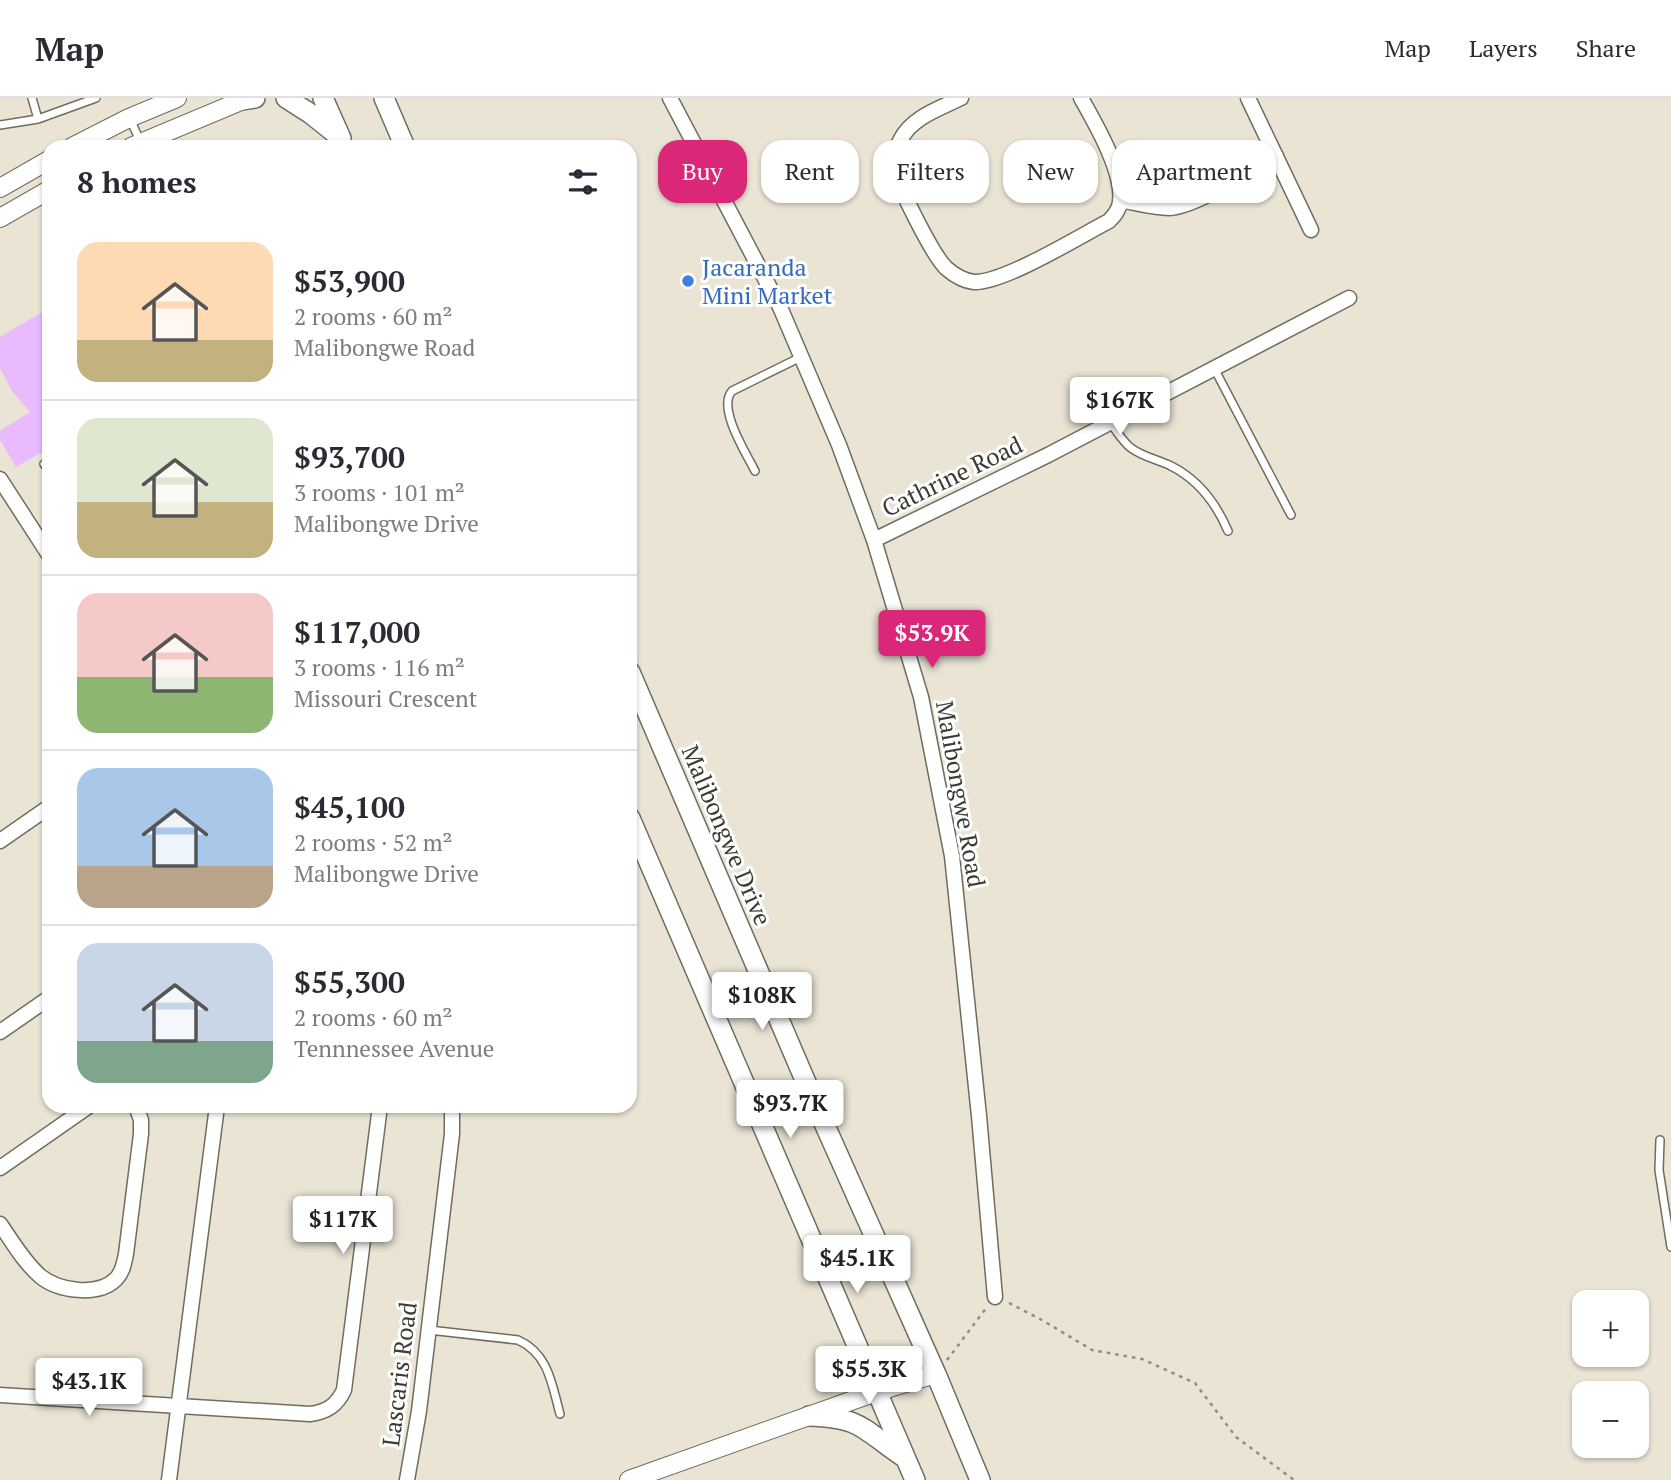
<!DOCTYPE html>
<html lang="en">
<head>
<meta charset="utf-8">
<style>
  :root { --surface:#fff; --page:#f7f7f7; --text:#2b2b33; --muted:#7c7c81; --line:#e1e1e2; --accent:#db2777 }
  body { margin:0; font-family:"PT Serif",serif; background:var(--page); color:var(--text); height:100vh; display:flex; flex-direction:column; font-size:26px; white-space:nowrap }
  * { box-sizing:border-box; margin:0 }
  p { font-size:23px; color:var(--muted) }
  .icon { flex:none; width:38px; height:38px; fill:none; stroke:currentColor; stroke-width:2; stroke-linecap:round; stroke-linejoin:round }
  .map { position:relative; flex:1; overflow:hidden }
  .panel { position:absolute; left:42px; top:42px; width:595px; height:973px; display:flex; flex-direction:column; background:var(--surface); border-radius:21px; box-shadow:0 2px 5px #0004 }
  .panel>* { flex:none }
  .hud { position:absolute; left:658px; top:42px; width:665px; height:63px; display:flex; gap:14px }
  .buttons { position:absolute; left:1572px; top:1192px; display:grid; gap:14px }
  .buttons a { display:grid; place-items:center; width:77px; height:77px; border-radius:14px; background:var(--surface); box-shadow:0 2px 5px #0004; font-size:35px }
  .price { position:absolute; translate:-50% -60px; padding:0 16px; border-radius:7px; background:#fff; color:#222; font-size:23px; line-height:46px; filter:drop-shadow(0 2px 4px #0008) }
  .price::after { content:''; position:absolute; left:50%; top:42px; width:21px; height:16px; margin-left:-10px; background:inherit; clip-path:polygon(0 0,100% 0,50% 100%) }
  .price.selected { background:var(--accent); color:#fff }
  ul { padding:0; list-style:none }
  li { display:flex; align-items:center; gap:21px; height:175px; padding:0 35px }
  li+li { border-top:2px solid var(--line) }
  li span { display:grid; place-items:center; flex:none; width:196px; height:140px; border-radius:21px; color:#555 }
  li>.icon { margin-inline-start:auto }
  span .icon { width:84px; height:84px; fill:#fffc; stroke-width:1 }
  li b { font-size:30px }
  h2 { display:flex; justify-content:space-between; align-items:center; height:84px; padding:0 35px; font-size:30px }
  .chip { padding:0 24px; border-radius:21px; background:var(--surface); box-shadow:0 2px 5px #0004; font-size:24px; line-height:63px }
  .chip.selected { background:var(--accent); color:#fff }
  header { display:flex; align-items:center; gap:42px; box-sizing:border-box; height:98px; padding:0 35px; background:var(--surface); border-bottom:2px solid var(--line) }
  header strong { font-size:33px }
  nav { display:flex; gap:38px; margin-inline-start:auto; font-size:24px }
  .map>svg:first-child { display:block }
  .building { fill:#e9bbfe }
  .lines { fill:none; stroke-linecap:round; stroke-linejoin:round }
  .service-casing { stroke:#706c5e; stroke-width:10 }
  .minor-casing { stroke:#706c5e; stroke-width:17 }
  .tertiary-casing { stroke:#706c5e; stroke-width:20 }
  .secondary-casing { stroke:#706c5e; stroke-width:22 }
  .path { stroke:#908d82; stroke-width:2.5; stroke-dasharray:3.5 5; stroke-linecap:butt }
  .service { stroke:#fff; stroke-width:7 }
  .minor { stroke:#fff; stroke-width:14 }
  .tertiary { stroke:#fff; stroke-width:18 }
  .secondary { stroke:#fff; stroke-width:19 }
  .shop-dot { fill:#3f7fe0; stroke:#fff; stroke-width:2.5 }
  .labels { text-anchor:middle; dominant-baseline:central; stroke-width:6; stroke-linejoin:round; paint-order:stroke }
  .shop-label { font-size:24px; fill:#366cbe; stroke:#fff; text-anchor:start }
  .street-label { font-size:24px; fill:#3d3b35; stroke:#fff }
</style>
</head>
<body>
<header>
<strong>Map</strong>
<nav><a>Map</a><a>Layers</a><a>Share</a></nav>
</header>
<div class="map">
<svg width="1671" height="1382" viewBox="0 0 1671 1382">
  <rect width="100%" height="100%" fill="#e9e4d4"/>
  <!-- building -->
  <path class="building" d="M49,210V350L16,369L0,342V333L30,314L12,293L0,270V239Z"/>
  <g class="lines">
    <!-- service casing -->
    <g class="service-casing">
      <path id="service" d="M32,0L38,21
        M130,21L141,45
        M0,27L38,21L96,0
        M1214,270L1291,417
        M1110,325C1117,333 1123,344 1131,350C1143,359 1159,362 1171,368C1199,382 1216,405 1228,433
        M44,366L49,373
        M755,373C746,355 717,310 732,293L801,259
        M1660,1042L1659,1072L1671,1149
        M429,1232L518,1242C549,1256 552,1287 560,1316"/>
    </g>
    <!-- minor casing -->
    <g class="minor-casing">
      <path id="minor" d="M670,0L780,209L839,347L874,442L921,599L952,758L979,1018L995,1199
        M961,0C941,10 912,19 901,41C897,48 893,58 894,66C895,84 933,157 946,170C954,177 964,183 974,184C1004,185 1080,138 1109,123C1115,117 1119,112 1120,104C1124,74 1095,25 1081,0
        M1248,0L1311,132
        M1120,102C1136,105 1153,110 1169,110C1196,109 1251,72 1276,58
        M0,381L49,457
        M874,442L1048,357L1349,200
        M0,743L49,709
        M0,934L49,900
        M0,1070L89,1008
        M0,1126C12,1143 23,1163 40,1178C58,1193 98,1199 116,1181C123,1174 124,1165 126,1156L141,1036V1022L136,1008
        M0,1297L310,1316C327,1314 337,1307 344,1292L380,1008
        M169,1382L217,1008
        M407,1382L419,1313L452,1036V1008"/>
    </g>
    <!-- tertiary casing -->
    <g class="tertiary-casing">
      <path id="tertiary" d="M72,49L129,20L177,0
        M131,49L248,0
        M0,90L49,62
        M0,120L49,92
        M629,1382L876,1294L936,1276"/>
    </g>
    <!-- secondary casing -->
    <g class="secondary-casing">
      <path id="secondary" d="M286,0L311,16L341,40
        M323,0L340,38
        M384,0L405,49
        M242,2L255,0
        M630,574L811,996L936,1276L980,1382
        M630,720L915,1382
        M809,1318C862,1320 861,1330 902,1358"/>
    </g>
    <!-- path -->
    <path class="path" d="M1009,1205L1042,1222L1092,1252L1142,1261L1195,1285L1236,1339L1294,1382
      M947,1262L987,1209"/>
    <!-- service -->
    <use href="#service" class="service"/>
    <!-- minor -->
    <use href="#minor" class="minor"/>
    <!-- tertiary -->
    <use href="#tertiary" class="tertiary"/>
    <!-- secondary -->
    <use href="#secondary" class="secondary"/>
  </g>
  <!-- markers -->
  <circle class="shop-dot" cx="688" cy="183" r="7"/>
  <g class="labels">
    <!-- shop labels -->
    <g class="shop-label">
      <text x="702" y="169">Jacaranda<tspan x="702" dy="28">Mini Market</tspan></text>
    </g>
    <!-- street labels -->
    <g class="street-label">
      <text transform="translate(952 378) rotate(-26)">Cathrine Road</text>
      <text transform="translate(961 696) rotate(80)">Malibongwe Road</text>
      <text transform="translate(727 737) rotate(67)">Malibongwe Drive</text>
      <text transform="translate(399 1276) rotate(-83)">Lascaris Road</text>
    </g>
  </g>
</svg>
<div class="buttons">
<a>+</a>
<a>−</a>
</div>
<b class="price" style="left:1120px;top:339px">$167K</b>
<b class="price selected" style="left:932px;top:572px">$53.9K</b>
<b class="price" style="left:762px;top:934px">$108K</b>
<b class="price" style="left:790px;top:1042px">$93.7K</b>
<b class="price" style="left:343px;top:1158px">$117K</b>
<b class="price" style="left:857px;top:1197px">$45.1K</b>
<b class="price" style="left:869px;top:1308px">$55.3K</b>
<b class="price" style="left:89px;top:1320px">$43.1K</b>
<div class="hud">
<a class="chip selected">Buy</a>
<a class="chip">Rent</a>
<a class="chip">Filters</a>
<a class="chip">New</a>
<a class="chip">Apartment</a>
</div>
<section class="panel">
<h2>8 homes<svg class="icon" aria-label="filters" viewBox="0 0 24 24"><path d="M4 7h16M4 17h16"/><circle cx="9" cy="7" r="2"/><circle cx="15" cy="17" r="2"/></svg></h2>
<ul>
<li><span style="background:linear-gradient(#ffd9b3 70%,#c2b280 0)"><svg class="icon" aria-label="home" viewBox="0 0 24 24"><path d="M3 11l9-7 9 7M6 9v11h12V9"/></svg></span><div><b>$53,900</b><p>2 rooms · 60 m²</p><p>Malibongwe Road</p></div></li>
<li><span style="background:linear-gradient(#dfe7d0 60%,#c2b280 0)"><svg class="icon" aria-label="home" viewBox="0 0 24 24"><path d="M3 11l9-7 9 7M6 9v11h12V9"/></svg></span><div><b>$93,700</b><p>3 rooms · 101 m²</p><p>Malibongwe Drive</p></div></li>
<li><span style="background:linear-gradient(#f6c9c9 60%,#8fb573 0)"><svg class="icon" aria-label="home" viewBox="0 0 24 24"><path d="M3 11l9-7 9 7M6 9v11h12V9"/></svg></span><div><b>$117,000</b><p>3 rooms · 116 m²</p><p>Missouri Crescent</p></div></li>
<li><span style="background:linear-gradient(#a9c7e8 70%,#b9a48a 0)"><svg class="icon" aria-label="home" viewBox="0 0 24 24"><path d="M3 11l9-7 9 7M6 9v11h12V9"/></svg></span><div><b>$45,100</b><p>2 rooms · 52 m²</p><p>Malibongwe Drive</p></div></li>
<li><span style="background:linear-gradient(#c9d6e8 70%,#7fa58c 0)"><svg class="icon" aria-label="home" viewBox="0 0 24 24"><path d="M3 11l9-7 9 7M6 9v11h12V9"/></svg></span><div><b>$55,300</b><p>2 rooms · 60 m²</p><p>Tennnessee Avenue</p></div></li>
</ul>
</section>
</div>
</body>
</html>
